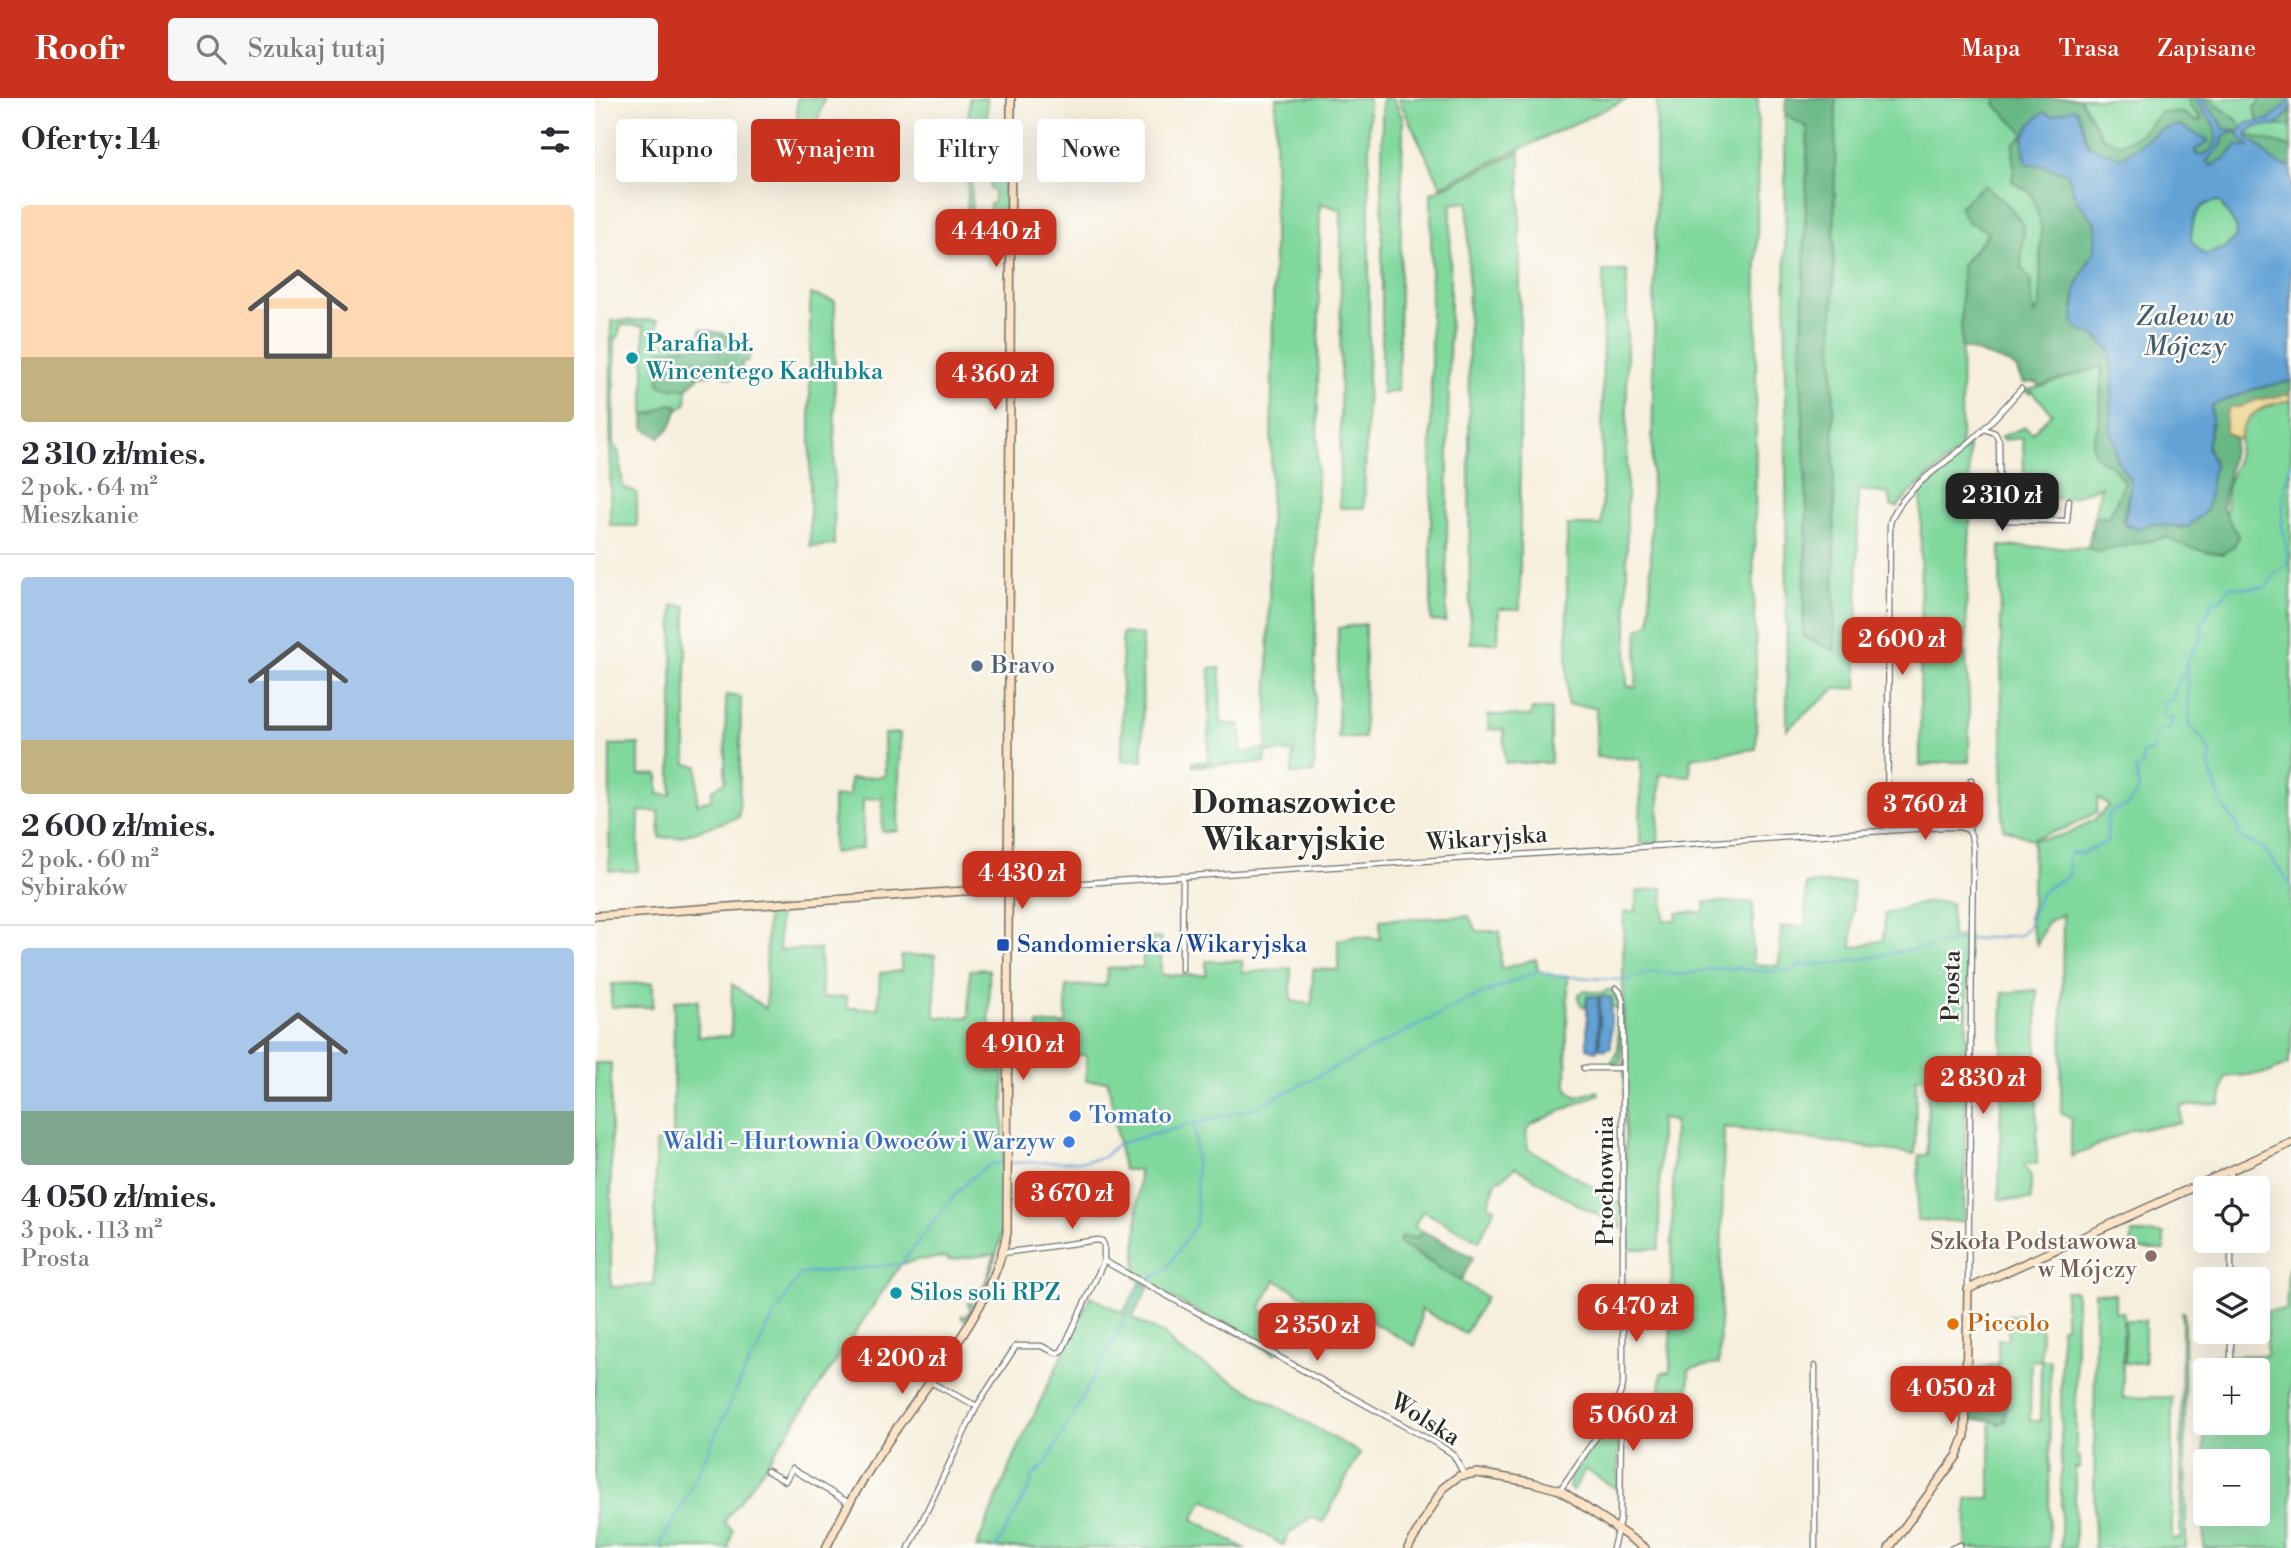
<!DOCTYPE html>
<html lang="pl">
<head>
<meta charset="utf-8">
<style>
  :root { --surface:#fff; --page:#f7f7f7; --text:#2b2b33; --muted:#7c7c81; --line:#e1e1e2; --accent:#c8321e }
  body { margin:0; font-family:"Libre Bodoni",serif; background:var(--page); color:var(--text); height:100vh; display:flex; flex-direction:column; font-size:26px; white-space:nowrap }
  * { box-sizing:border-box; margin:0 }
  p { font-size:23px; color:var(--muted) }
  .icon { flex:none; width:38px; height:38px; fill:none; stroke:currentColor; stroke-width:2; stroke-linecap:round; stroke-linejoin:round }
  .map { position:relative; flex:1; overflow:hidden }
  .details { display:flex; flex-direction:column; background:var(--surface); width:595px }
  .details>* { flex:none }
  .banner { position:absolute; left:21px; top:21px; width:665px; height:63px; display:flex; gap:14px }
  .buttons { position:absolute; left:1598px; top:1078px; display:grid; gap:14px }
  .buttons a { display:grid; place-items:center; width:77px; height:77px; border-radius:7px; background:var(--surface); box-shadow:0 7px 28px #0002; font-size:35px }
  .price { position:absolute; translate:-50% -60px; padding:0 16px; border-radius:14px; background:var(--accent); color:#fff; font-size:23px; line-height:46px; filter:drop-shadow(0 2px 4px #0008) }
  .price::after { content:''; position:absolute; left:50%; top:42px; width:21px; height:16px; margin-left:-10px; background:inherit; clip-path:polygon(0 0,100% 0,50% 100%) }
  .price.on { background:#222; color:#fff }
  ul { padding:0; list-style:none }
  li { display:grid; align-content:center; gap:14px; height:371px; padding:0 21px }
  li+li { border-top:2px solid var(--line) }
  li span { display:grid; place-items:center; height:217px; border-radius:7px; color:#555 }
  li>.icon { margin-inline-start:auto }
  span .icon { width:126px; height:126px; fill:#fffc; stroke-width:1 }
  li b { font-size:30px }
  h2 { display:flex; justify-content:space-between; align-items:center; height:84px; padding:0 21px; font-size:30px }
  .chip { padding:0 24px; border-radius:7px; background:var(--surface); box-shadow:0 7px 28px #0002; font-size:24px; line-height:63px }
  .chip.on { background:var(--accent); color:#fff }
  header { display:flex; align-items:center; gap:42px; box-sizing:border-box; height:98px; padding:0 35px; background:var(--accent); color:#fff }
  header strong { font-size:33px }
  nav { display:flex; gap:38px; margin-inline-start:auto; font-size:24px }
  .search { width:490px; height:63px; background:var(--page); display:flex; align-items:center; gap:18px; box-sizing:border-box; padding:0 24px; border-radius:7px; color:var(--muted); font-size:26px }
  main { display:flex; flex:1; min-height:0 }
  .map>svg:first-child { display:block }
  .green { fill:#80d89d; stroke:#568264; stroke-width:2; fill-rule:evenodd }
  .forest { fill:#68b884; stroke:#4a7258; stroke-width:2 }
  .sand { fill:#eeda9e; stroke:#8c8264; stroke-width:2 }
  .water { fill:#62a2d5; stroke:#466680; stroke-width:2; fill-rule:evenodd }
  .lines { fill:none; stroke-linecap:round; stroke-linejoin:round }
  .stream { stroke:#62a2d5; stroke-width:2 }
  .street-casing { stroke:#727069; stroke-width:7 }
  .secondary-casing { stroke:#727069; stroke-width:10 }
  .street { stroke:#fff; stroke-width:4.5 }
  .secondary { stroke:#fee4c6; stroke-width:7 }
  .culture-dot { fill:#0f9aa8; stroke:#fdfcf7; stroke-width:2.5 }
  .service-dot { fill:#5c6f8a; stroke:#fdfcf7; stroke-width:2.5 }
  .transit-dot { fill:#1a4fb4; stroke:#fdfcf7; stroke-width:2.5 }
  .shop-dot { fill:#3f7fe0; stroke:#fdfcf7; stroke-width:2.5 }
  .education-dot { fill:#8d6e63; stroke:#fdfcf7; stroke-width:2.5 }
  .food-dot { fill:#e8710a; stroke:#fdfcf7; stroke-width:2.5 }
  .labels { text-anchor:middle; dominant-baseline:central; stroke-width:5; stroke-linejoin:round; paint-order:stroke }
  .culture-label { font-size:24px; fill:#0d838f; stroke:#fdfcf7; text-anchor:start }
  .service-label { font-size:24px; fill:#4e5e75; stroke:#fdfcf7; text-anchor:start }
  .street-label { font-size:24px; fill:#2b2b2b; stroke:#fdfcf7 }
  .transit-label { font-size:24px; fill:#164399; stroke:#fdfcf7; text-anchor:start }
  .shop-label { font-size:24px; fill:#366cbe; stroke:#fdfcf7; text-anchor:start }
  .education-label { font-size:24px; fill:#785e54; stroke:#fdfcf7; text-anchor:end }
  .food-label { font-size:24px; fill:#c56008; stroke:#fdfcf7; text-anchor:start }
  .water-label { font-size:26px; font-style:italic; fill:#415b6f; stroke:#fdfcf7 }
  .district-label { font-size:32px; font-weight:bold; fill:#2b2b2b; stroke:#fdfcf7 }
</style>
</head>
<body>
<header>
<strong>Roofr</strong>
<div class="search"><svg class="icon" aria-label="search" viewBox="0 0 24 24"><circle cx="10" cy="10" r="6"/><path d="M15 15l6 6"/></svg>Szukaj tutaj</div>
<nav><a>Mapa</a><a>Trasa</a><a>Zapisane</a></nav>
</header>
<main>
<section class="details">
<h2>Oferty: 14<svg class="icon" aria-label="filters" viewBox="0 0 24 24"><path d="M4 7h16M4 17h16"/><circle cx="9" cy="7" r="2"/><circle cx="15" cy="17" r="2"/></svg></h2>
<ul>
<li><span style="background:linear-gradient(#ffd9b3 70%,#c2b280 0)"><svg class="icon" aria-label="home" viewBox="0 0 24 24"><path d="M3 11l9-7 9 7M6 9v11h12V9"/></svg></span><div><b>2 310 zł/mies.</b><p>2 pok. · 64 m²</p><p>Mieszkanie</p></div></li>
<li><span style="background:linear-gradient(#a9c7e8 75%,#c2b280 0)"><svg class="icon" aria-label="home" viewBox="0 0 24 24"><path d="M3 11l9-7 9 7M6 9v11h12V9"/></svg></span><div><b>2 600 zł/mies.</b><p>2 pok. · 60 m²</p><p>Sybiraków</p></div></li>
<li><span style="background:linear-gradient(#a9c7e8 75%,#7fa58c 0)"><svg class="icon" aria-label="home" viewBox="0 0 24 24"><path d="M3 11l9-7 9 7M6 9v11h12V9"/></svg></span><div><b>4 050 zł/mies.</b><p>3 pok. · 113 m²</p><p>Prosta</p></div></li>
</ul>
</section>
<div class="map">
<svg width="1696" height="1450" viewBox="0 0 1696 1450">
  <rect width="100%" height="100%" fill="#fdfcf7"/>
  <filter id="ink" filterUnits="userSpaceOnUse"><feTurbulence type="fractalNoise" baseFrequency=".0143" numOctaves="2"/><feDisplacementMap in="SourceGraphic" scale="14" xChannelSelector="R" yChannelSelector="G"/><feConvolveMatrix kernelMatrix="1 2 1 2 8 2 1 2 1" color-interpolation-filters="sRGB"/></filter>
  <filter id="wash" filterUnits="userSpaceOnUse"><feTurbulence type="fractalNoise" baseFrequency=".00686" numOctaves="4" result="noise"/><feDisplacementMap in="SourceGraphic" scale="28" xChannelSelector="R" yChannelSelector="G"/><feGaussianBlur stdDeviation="1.57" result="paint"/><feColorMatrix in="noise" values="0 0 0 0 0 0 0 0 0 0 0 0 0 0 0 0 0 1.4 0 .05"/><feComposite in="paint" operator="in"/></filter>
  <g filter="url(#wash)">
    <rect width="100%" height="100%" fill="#f6efdd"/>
    <!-- green -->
    <path class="green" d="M202,0H230L217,38L202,33Z
      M374,0H392V62H402V65H385L377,72V135L384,142H406V144L372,145Z
      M681,0H774V243L769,410H745L746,112L725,105L719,674L697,676L698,654H671L670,665L598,668V664H613L615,570H625L626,625L646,627L647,655L672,650Z
      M787,0H798L808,21L803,293L787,296Z
      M803,0H1034L846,88Z
      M1062,0H1163L1160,448C1156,472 1160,499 1160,524C1161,566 1162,609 1161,651L1096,660L1095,678L1065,676L1063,745L1045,746L1046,661L1001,659V609L972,607V427H1007L1008,173H1032V588L1041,589L1043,532L1055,525Z
      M1241,0H1402L1400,7L1430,35L1418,47L1419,72L1417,83L1437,96L1446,127L1445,207L1439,218L1435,182L1426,169L1429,127L1394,134L1367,167L1366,351L1322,388L1302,409L1296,408L1295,396L1263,392L1262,590L1240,591L1192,631L1190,16L1213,30L1206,277L1212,412L1208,538L1239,553L1238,226Z
      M1485,0H1592C1597,12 1607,20 1613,32L1566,14L1547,35L1526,47L1507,40Z
      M1612,0H1667L1659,10L1665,27L1696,28V49L1652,37L1641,21Z
      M925,54V511H904L903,545H875L873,104L856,106L851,524L836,523V95Z
      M398,70H408L411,72V133L407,137H398L395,134V106L399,104V93L395,91V73Z
      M1622,103L1625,104L1642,130L1641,138L1630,150L1609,157L1596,142C1597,122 1600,107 1622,103Z
      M215,196L240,203L239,447L215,449Z
      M63,222V245L92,244V249L69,252L73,290L92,291L91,306L83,312L82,307C67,309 62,314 49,317V228L27,227L25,230L24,238L20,240L18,346L24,355L28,389L42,395V428H15L16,223Z
      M1507,267L1504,323L1497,348L1508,364L1518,368L1529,384L1524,398L1514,419H1499L1506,388L1476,400L1430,401L1428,340L1407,342L1406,339L1430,329L1437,335L1457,315L1437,294L1435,296L1430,293Z
      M1696,302V951L1693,966L1673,975L1630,979L1625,1006L1586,1008V1025L1537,1032L1476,1059V1020L1466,1015L1468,816L1452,824L1442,847L1434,819L1437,806L1438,741C1465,742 1497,728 1514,708L1503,699L1502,714L1474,729L1436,741L1408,730L1405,448L1493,450L1502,454L1572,439L1583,446L1643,438L1630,419L1633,385L1641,364L1647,328L1660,314L1685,304Z
      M1374,348L1375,428L1371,516L1372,534L1370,549L1374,599V664H1348L1325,668L1326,389Z
      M78,507L91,508V666L103,668L102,706L116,701L117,692L130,684L131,597L146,599L144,719L84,739L65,740L64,714L44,713L43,773H14L15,647L44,646V677L63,676V696L76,697Z
      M770,526L769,640H743V530Z
      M527,535L547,537L548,663H527Z
      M937,611H956V665H910L909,632L893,631V617L936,618Z
      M305,635L303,733H287L288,700L268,701V750L238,755V699L254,698L255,681L290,678L289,636Z
      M1258,784L1257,850L1288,842L1290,816C1311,809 1333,801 1356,805L1357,839L1373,838L1369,1123H1322L1324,1057H1332L1333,980H1321L1320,1056L1129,1029L1124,1266L1094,1271L1093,1328L1075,1331V1315L1028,1318L1023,1311L1028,1299L1065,1298L1066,1275L1075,1274L1079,1023L1065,1021L1064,1151H1032L1028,877L1029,814L1041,813V794L1068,790L1069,822H1081L1082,815L1109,814L1110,804H1158V866L1184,868L1186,829L1210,828L1211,786Z
      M184,811V852L225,851L227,900L252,899V910H283L285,875L306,873V858L340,857V919H374L375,872L394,871L395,973L409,974L408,1122L405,1144L390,1191L382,1207L370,1223L366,1219L367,1217L371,1219L376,1210L373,1207L374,1204L379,1207L391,1183L400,1156L353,1162L352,1159L323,1162L306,1166L169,1370L129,1424L138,1432L133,1449L135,1450H0V965H16V1189L59,1187L61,1044H78L79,903L103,902V939L136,938L137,886L171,911L172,812Z
      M874,818L882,833H905L906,871L941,861L943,873L960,878H973L971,985L974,993L981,999L1002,993L1004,996L937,1026L931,1034L933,1051L1027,1106V1130L978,1104L920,1069L906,1082L902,1081L893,1107L900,1110L884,1143L828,1113L819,1128L827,1133L823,1139H807L805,1146L891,1199L870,1236L826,1211L825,1225L820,1248L741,1204L735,1213L680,1182L665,1211L695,1229L680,1256L540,1180L544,1072H528L513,983H491V957H471V888L511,887L512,870L548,869V841L566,840V877H611V863H647L648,875L696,870V903L717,906L718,871L743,872V842L761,838L785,841V822Z
      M58,885V909H16L17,886Z
      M1012,892H1019L1020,898L1026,908V960L1025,964L1019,968L1016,967L1023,951L1022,910L1017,909V899L992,898L991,909L987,908L983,901L984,896L989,893L1009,895Z
      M1442,892V1066H1429L1436,1079V1102L1404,1101L1408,895Z
      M443,926H468V967H443Z
      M1537,1135L1569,1136V1152H1536Z
      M1693,1170H1696V1450H1609V1258L1672,1257V1213L1691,1212ZM1610,1272H1662V1325H1610ZM1610,1363H1662V1416H1610Z
      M545,1185L553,1190L537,1220L569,1236L582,1251L765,1355L728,1424L716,1419L694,1436L688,1447L610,1401L598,1421L649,1450H381L420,1357L495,1198L528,1215Z
      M1470,1193H1481V1357L1485,1360V1370H1480V1450H1466V1229H1470Z
      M1500,1194L1520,1196V1214H1528V1300L1577,1299V1441L1585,1440C1586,1426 1582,1409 1588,1397L1586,1394L1587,1214H1589L1591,1450H1499Z
      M1413,1217H1425V1224H1435L1436,1228H1446V1262H1455L1454,1450H1371L1372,1400H1395V1322L1404,1326L1403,1241H1413ZM1436,1262L1446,1263L1445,1323H1435Z
      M1530,1222H1550V1265H1530Z
      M1021,1317L1024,1322L1023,1392L990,1371L978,1393L974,1390L975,1381L1018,1318Z"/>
    <!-- forest -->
    <path class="forest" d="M1191,0H1241L1238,226L1240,553L1208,538L1212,412L1206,277L1213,30L1190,16Z
      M1402,0H1485L1507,40L1526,46L1547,35L1566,14L1588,15L1602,24L1607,20L1596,10L1592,0H1612L1641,21L1652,37L1696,49V68L1682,67L1672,59L1629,62L1615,68L1606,66L1600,52L1613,42L1584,27L1565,32L1528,59H1523L1493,47L1482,12L1457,18L1430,36L1400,7Z
      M1667,0H1696V28H1665L1659,10Z
      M1428,38L1433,66L1445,67L1472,75L1479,96L1497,119L1501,130L1500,151L1483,184L1478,210L1495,235L1510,246L1516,256L1518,278L1515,333L1520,345L1521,360L1536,384L1528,421L1532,428C1543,431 1546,428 1556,426C1566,424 1577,428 1587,430L1611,413L1619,366L1612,349L1617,323L1616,310L1618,307L1659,291L1696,283L1695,297L1662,302L1644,309H1635L1631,334L1640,341L1627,410L1643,438L1640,447L1628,456C1608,454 1589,450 1572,439L1502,454L1493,450L1499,419H1514L1524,398L1529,384L1518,368L1508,364L1500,357L1497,348L1504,323L1507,268L1445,288L1441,284L1428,285L1421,270L1413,265L1366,249L1367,167L1394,134L1373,124L1364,109L1389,87L1413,107L1429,127L1426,169L1435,182L1439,217L1445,207L1446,127L1437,96L1417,83L1419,72L1418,46Z
      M106,231L131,236L133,242L147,244L155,251L154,262L147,265V275L136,281L131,279L125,271L119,269L117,276L104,278L92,291L73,290L65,287L61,256L69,252L105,248Z
      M74,306L82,307C83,318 74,334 64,339L49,330V317L59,315Z
      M827,1133L878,1159L866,1183L842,1170L837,1164L804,1145L806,1139H823Z
      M1403,1265V1275H1411L1413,1286L1410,1323L1404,1326L1395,1322H1374L1375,1273Z"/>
    <!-- sand -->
    <path class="sand" d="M1696,296V302C1670,306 1649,315 1644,342L1631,334V318L1635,309H1644L1662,302Z"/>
    <!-- water -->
    <path class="water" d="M1600,0H1607C1613,11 1626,20 1629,31L1645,33L1651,25L1674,22L1696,2V12L1683,27C1671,30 1656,24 1651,38C1654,41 1657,43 1661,45C1676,58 1673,66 1696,68V283L1659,291L1618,307L1616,311L1617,323L1612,349L1619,366L1613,406L1611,413L1593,429L1555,426L1542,431L1529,425L1536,384L1521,360L1520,345L1515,333L1518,278L1515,253L1503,239L1483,231L1478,222L1481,189L1500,151L1501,126L1482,103L1472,75L1446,67L1433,66C1423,43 1430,28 1449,14L1457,18L1478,10C1488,17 1488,35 1493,47L1523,59H1528L1565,32L1584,27L1613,42L1612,45L1600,52L1601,57C1611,56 1616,55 1620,46C1628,27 1607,16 1600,0ZM1637,34L1643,35L1646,42L1656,49L1642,47L1629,62L1615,68L1612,63L1626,48L1629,38ZM1622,103L1625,104L1642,130L1641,138L1630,150L1609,157L1596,142C1596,122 1600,106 1622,103Z
      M992,899H1003V950L1001,953L992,950Z
      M1005,899H1016V950H1012L1011,952L1005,950Z"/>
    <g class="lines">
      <!-- stream -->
      <path class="stream" d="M1592,571L1594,628L1607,640L1616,656L1614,669L1628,709L1643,727V738L1670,752L1696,787
        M415,1065L491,1063L509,1059L522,1046L662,1009L873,902L943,873L960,878L1031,882L1058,874L1086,877L1116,871L1144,870L1160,873H1196L1205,867L1245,865L1369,842L1425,837C1438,828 1437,809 1445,797C1452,788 1464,783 1474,778C1476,768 1469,762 1477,754L1487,756L1512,744L1513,718L1518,712L1532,708L1544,691L1541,671L1548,666L1547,655L1558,653L1560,637L1564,632L1574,631L1578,623L1576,619L1569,620L1568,605L1578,600L1583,584L1592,571L1591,564L1606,541L1607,526L1618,503L1626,501L1635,488L1647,490L1671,489L1683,473L1693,467L1690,438L1687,430L1689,394L1696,366
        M63,1450L90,1403L154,1264L164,1251L169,1235L205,1176L306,1166C326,1141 367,1081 393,1068C398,1065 403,1065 409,1065
        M401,1450L437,1385V1379L452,1364L548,1188L552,1182L570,1173L601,1126L602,1107L600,1026"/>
    </g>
  </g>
  <g filter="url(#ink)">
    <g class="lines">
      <!-- street casing -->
      <g class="street-casing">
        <path id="street" d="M1389,331L1400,335L1404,343L1405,422L1472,423L1474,402
          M1373,732L1376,737L1378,748L1373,1191
          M1373,732L1378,721L1376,682
          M1292,733L1295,425C1306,391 1351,366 1376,343C1394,327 1410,309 1426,291
          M413,790L1349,729H1365L1373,732
          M587,871L588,778
          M989,970H1028V902L1025,894L1021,890
          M1636,1072V1090
          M1636,1143V1181
          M509,1163L844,1347L858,1356L869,1376
          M1636,1272V1234
          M335,1284L382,1308
          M172,1373L190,1383L197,1371L254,1405
          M965,1392L1019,1313L1028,1287V970
          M314,1450L382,1308L421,1248H446L462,1255L467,1253L509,1163V1147L507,1143L503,1142L407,1155
          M1018,1450L1025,1421L1026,1325L1024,1317L1019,1313
          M1220,1450V1268
          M1357,1450L1365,1447"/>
      </g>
      <!-- secondary casing -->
      <g class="secondary-casing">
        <path id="secondary" d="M0,818L413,790
          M231,1450C251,1408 275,1368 302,1330C345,1268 396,1211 412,1135L416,0
          M813,1450L848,1390L864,1378L882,1375L935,1384L965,1392L1050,1450
          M1294,1450L1362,1358L1370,1338L1373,1191L1696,1045"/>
      </g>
      <!-- street -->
      <use href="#street" class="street"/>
      <!-- secondary -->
      <use href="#secondary" class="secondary"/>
    </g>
  </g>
  <!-- markers -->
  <g class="culture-dot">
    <circle cx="37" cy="260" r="7"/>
    <circle cx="301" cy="1195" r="7"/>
  </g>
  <circle class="service-dot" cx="382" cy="568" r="7"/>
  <rect class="transit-dot" x="401" y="840" width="14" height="14" rx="3.5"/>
  <g class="shop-dot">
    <circle cx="480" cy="1018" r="7"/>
    <circle cx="474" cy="1044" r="7"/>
  </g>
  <circle class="education-dot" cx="1556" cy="1158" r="7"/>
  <circle class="food-dot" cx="1358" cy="1226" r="7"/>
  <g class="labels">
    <!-- culture labels -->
    <g class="culture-label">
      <text x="51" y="246">Parafia bł.<tspan x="51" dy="28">Wincentego Kadłubka</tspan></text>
      <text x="315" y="1195">Silos soli RPZ</text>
    </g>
    <!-- service labels -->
    <g class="service-label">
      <text x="396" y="568">Bravo</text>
    </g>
    <!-- street labels -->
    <g class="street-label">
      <text transform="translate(892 741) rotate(-4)">Wikaryjska</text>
      <text transform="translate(1357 888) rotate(-89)">Prosta</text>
      <text transform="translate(1011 1083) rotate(-90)">Prochownia</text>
      <text transform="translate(830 1322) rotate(32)">Wolska</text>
    </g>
    <!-- transit labels -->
    <g class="transit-label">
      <text x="422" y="847">Sandomierska / Wikaryjska</text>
    </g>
    <!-- shop labels -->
    <g class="shop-label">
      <text x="494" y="1018">Tomato</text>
      <text x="460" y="1044" text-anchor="end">Waldi - Hurtownia Owoców i Warzyw</text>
    </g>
    <!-- education labels -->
    <g class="education-label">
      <text x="1542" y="1144">Szkoła Podstawowa<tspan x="1542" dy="28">w Mójczy</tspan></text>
    </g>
    <!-- food labels -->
    <g class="food-label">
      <text x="1372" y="1226">Piccolo</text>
    </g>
    <!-- water labels -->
    <g class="water-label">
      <text x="1590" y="219">Zalew w<tspan x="1590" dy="30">Mójczy</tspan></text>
    </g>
    <!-- district labels -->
    <g class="district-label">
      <text x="699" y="705">Domaszowice<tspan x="699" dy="37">Wikaryjskie</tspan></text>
    </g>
  </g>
</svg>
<div class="buttons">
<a><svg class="icon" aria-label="locate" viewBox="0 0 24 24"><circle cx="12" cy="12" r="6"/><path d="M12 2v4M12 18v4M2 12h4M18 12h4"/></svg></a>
<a><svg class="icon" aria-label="layers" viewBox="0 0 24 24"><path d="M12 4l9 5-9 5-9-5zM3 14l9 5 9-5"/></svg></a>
<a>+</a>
<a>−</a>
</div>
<b class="price" style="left:401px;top:171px">4 440 zł</b>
<b class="price" style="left:400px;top:314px">4 360 zł</b>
<b class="price on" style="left:1407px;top:435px">2 310 zł</b>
<b class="price" style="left:1307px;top:579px">2 600 zł</b>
<b class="price" style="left:1330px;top:744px">3 760 zł</b>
<b class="price" style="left:427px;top:813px">4 430 zł</b>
<b class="price" style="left:428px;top:984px">4 910 zł</b>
<b class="price" style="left:1388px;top:1018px">2 830 zł</b>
<b class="price" style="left:477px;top:1133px">3 670 zł</b>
<b class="price" style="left:1041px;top:1246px">6 470 zł</b>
<b class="price" style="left:722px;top:1265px">2 350 zł</b>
<b class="price" style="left:307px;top:1298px">4 200 zł</b>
<b class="price" style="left:1356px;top:1328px">4 050 zł</b>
<b class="price" style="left:1038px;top:1355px">5 060 zł</b>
<div class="banner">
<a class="chip">Kupno</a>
<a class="chip on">Wynajem</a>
<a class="chip">Filtry</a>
<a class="chip">Nowe</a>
</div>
</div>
</main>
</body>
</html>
